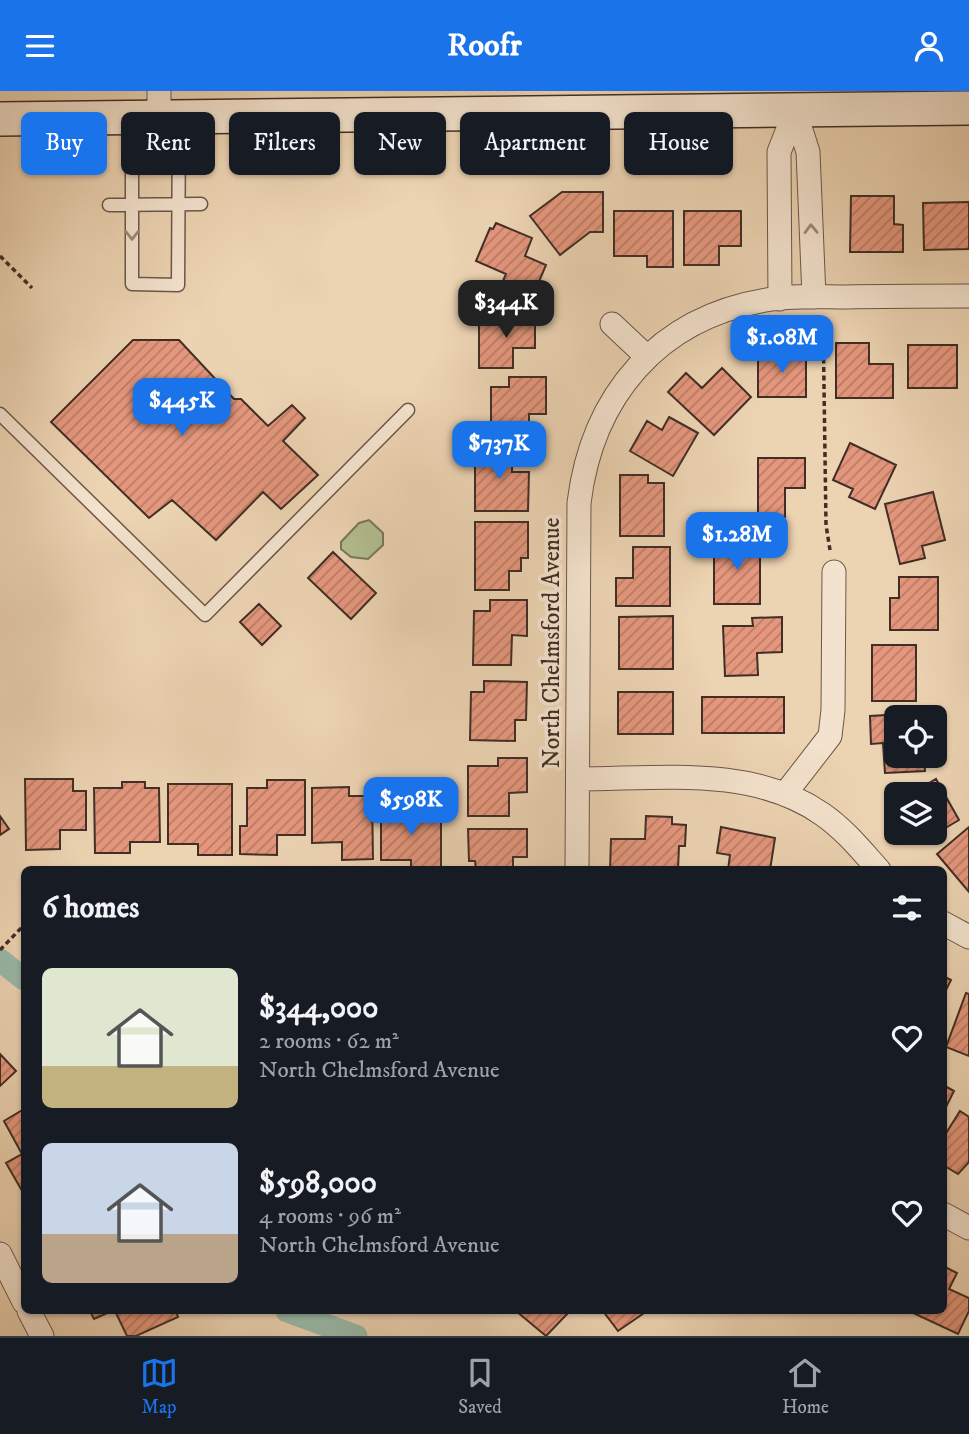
<!DOCTYPE html>
<html lang="en">
<head>
<meta charset="utf-8">
<style>
  :root { --surface:#171b24; --page:#20242c; --text:#f1f3f6; --muted:#9ea1a6; --line:#363941; --accent:#1a73e8 }
  body { margin:0; font-family:"IM FELL DW Pica",serif; background:var(--page); color:var(--text); height:100vh; display:flex; flex-direction:column; font-size:26px; white-space:nowrap }
  * { box-sizing:border-box; margin:0 }
  p { font-size:23px; color:var(--muted) }
  .icon { flex:none; width:38px; height:38px; fill:none; stroke:currentColor; stroke-width:2; stroke-linecap:round; stroke-linejoin:round }
  .map { position:relative; flex:1; overflow:hidden }
  .side { position:absolute; left:21px; top:775px; width:926px; height:448px; display:flex; flex-direction:column; background:var(--surface); border-radius:10px; box-shadow:0 2px 5px #0004 }
  .side>* { flex:none }
  .guide { position:absolute; left:21px; top:21px; width:928px; height:63px; display:flex; gap:14px }
  .controls { position:absolute; left:884px; top:614px; display:grid; gap:14px }
  .controls a { display:grid; place-items:center; width:63px; height:63px; border-radius:10px; background:var(--surface); box-shadow:0 2px 5px #0004; font-size:35px }
  .price { position:absolute; translate:-50% -60px; padding:0 16px; border-radius:14px; background:var(--accent); color:#fff; font-size:23px; line-height:46px; filter:drop-shadow(0 2px 4px #0008) }
  .price::after { content:''; position:absolute; left:50%; top:42px; width:21px; height:16px; margin-left:-10px; background:inherit; clip-path:polygon(0 0,100% 0,50% 100%) }
  .price.current { background:#222; color:#fff }
  ul { padding:0; list-style:none }
  li { display:flex; align-items:center; gap:21px; height:175px; padding:0 21px }
  li span { display:grid; place-items:center; flex:none; width:196px; height:140px; border-radius:10px; color:#555 }
  li>.icon { margin-inline-start:auto }
  span .icon { width:84px; height:84px; fill:#fffc; stroke-width:1 }
  li b { font-size:30px }
  h2 { display:flex; justify-content:space-between; align-items:center; height:84px; padding:0 21px; font-size:30px }
  .pill { padding:0 24px; border-radius:10px; background:var(--surface); box-shadow:0 2px 5px #0004; font-size:24px; line-height:63px }
  .pill.current { background:var(--accent); color:#fff }
  header { display:flex; justify-content:space-between; align-items:center; height:91px; padding:0 21px; background:var(--accent); color:#fff; font-size:32px; font-weight:800 }
  .menu { display:flex; justify-content:space-around; align-items:center; height:98px; border-top:2px solid var(--line); background:var(--surface); font-size:19px; color:var(--muted) }
  .menu a { display:grid; justify-items:center; gap:4px }
  .menu .current { color:var(--accent) }
  .map>svg:first-child { display:block }
  .park { fill:#b2be90; stroke:#7a765b; stroke-width:2 }
  .lines { fill:none; stroke-linecap:round; stroke-linejoin:round }
  .canal { stroke:#99b9a8; stroke-width:23 }
  .building { fill:url(#building-hatch); stroke:#412e26; stroke-width:2 }
  .service-casing { stroke:#6c5749; stroke-width:15 }
  .minor-casing { stroke:#6c5749; stroke-width:25 }
  .secondary-casing { stroke:#412e26; stroke-width:36 }
  .path { stroke:#412e26; stroke-width:3.5; stroke-dasharray:5 3.5; stroke-linecap:butt }
  .service { stroke:#f3e2cd; stroke-width:12 }
  .minor { stroke:#f3e2cd; stroke-width:23 }
  .secondary { stroke:#f3e2cd; stroke-width:33 }
  .oneway { stroke:#9a887a }
  .labels { text-anchor:middle; dominant-baseline:central; stroke-width:7; stroke-linejoin:round; paint-order:stroke }
  .street-label { font-size:24px; fill:#412e26; stroke:#f3e2cd }
</style>
</head>
<body>
<header><svg class="icon" aria-label="menu" viewBox="0 0 24 24"><path d="M4 6h16M4 12h16M4 18h16"/></svg>Roofr<svg class="icon" aria-label="person" viewBox="0 0 24 24"><circle cx="12" cy="8" r="4"/><path d="M4 21q1-7 8-7t8 7"/></svg></header>
<div class="map">
<svg width="969" height="1245" viewBox="0 0 969 1245">
  <defs>
    <pattern id="building-hatch" width="6" height="6" patternUnits="userSpaceOnUse" patternTransform="scale(1.75)"><rect width="6" height="6" fill="#e5977d"/><path d="M-1 1l2-2M0 6l6-6M5 7l2-2" fill="none" stroke="#bb7c66"/></pattern>
  </defs>
  <rect width="100%" height="100%" fill="#ecd3b2"/>
  <filter id="stains"><feTurbulence type="fractalNoise" baseFrequency=".00286" numOctaves="4"/><feColorMatrix values="0 0 0 0 .2 0 0 0 0 .09 0 0 0 0 .02 0 0 0 .5 -.17"/></filter>
  <radialGradient id="worn" r=".72"><stop offset=".6" stop-color="#630" stop-opacity="0"/><stop offset="1" stop-color="#630" stop-opacity=".3"/></radialGradient>
  <!-- park -->
  <path class="park" d="M369,429L383,442V454L368,468L351,466L341,458V451L359,432Z"/>
  <g class="lines">
    <!-- canal -->
    <path class="canal" d="M0,869L24,888
      M287,1220L356,1245"/>
  </g>
  <!-- building -->
  <path class="building" d="M562,101H603V141H590L560,164L530,125Z
    M851,105H894V133L903,134V161H850Z
    M969,111V158L924,159L923,112Z
    M614,120H673V176H647V165H614Z
    M684,120H741V155H719V174H684Z
    M496,132L532,147L525,165L546,174L533,205L502,192L506,183L476,170L490,137L493,138Z
    M509,221H535V257H513V277H479V232H509Z
    M133,249H179L234,308H241L268,335L292,314L305,327L283,350L318,384L281,418L263,401L216,449L172,409L149,427L51,331Z
    M836,252H869V273H893V307H836Z
    M908,254H957V297H908Z
    M758,261H806V306H758Z
    M722,277L751,306L714,344L668,301L686,282L702,297Z
    M509,286H546V323H529V345H491V296H509Z
    M669,326L698,342L673,385L630,360L647,330L662,339Z
    M850,352L896,374L875,418L849,406L853,398L833,389Z
    M475,355H512V381H529L528,420H475Z
    M758,367H805V397H785V426H758Z
    M620,384H648V392H664V445H620Z
    M933,401L945,449L922,455L925,467L900,473L885,413Z
    M475,431H528V467H521V480H509V499H475Z
    M714,449H760V513H714Z
    M633,456H670V515H616V487H633Z
    M333,461L376,502L351,528L308,487Z
    M899,486H938V539H890V507H899Z
    M490,509H527V545L512,544L511,574H473L474,520H490Z
    M259,513L281,535L262,554L240,531Z
    M673,525V578H619V526Z
    M782,526V561L757,562L758,584L725,585L723,535H753L752,527Z
    M872,554H916V610H872Z
    M484,590L527,591L526,629H515V650L470,649L471,601H484Z
    M618,601H673V643H618Z
    M702,606H784V642H702Z
    M921,622V626H896V665H924L925,680L885,682L883,652L871,653L870,625Z
    M498,667H527V701L509,702V725H468V675H498Z
    M25,688H73V700H86V739H60V758L26,759Z
    M936,688L959,729L925,749L920,742H934V704H909Z
    M267,689H305V744H277V764L240,763V735H247V697H267Z
    M122,691H145V697H159L160,751H130V762H95L94,697H122Z
    M168,693H232V764H198V753H168Z
    M349,696V705H372L373,768L342,769V751L312,752V697Z
    M896,711V735L886,717Z
    M381,714H419V722H441V779H411V769H381Z
    M0,725L9,738L0,744Z
    M646,725L672,726V733L686,734L685,755H679L678,779H610L611,748H645Z
    M721,736L775,747L770,779H728L730,764L717,762Z
    M969,736V801L937,763Z
    M468,738H527V766H513V779H476L475,770H469Z
    M943,885L951,889L943,905Z
    M966,902L969,903V965L946,956Z
    M0,963L16,980L0,995Z
    M943,994L954,1000L943,1022Z
    M24,1018V1096L21,1098L6,1072L22,1063L4,1030Z
    M960,1020L969,1026V1071L958,1083L943,1074V1047Z
    M943,1175L957,1182L949,1198L969,1207V1220L958,1243L909,1220H943Z
    M90,1220H112L94,1228Z
    M115,1220H176L178,1226L136,1245H127Z
    M516,1220H570L546,1245Z
    M603,1220H647L618,1240Z"/>
  <g class="lines">
    <!-- service casing -->
    <g class="service-casing">
      <path id="service" d="M132,28V193L178,194L179,26
        M109,114L201,113
        M0,323L205,524L408,319"/>
    </g>
    <!-- minor casing -->
    <g class="minor-casing">
      <path id="minor" d="M159,0V27
        M780,208L779,61L795,20L808,61L814,206
        M612,233L646,265
        M578,688C658,688 752,674 822,723C844,738 861,759 879,779
        M785,703L830,645L833,619L834,481
        M577,779L579,412C592,305 658,227 766,209C792,204 820,206 846,206C887,205 928,205 969,205
        M943,832L969,846
        M943,1123L969,1137
        M0,1163L24,1211
        M29,1220L42,1245"/>
    </g>
    <!-- secondary casing -->
    <g class="secondary-casing">
      <path id="secondary" d="M0,28L969,17"/>
    </g>
    <!-- path -->
    <path class="path" d="M0,165L32,197
      M823,225L826,434L830,459
      M0,859L24,834"/>
    <!-- service -->
    <use href="#service" class="service"/>
    <!-- minor -->
    <use href="#minor" class="minor"/>
    <!-- secondary -->
    <use href="#secondary" class="secondary"/>
  </g>
  <!-- one-way arrows -->
  <defs><path id="oneway-chevron" d="M-2-3.5L2.5 0L-2 3.5" fill="none" stroke-width="1.6" stroke-linecap="round" stroke-linejoin="round" transform="scale(1.75)"/></defs>
  <g class="oneway">
    <use href="#oneway-chevron" transform="translate(811 138) rotate(-92)"/>
    <use href="#oneway-chevron" transform="translate(132 144) rotate(90)"/>
  </g>
  <g class="labels">
    <!-- street labels -->
    <g class="street-label">
      <text transform="translate(552 552) rotate(-90)">North Chelmsford Avenue</text>
    </g>
  </g>
  <rect width="100%" height="100%" filter="url(#stains)"/>
  <rect width="100%" height="100%" fill="url(#worn)"/>
</svg>
<div class="controls">
<a><svg class="icon" aria-label="locate" viewBox="0 0 24 24"><circle cx="12" cy="12" r="6"/><path d="M12 2v4M12 18v4M2 12h4M18 12h4"/></svg></a>
<a><svg class="icon" aria-label="layers" viewBox="0 0 24 24"><path d="M12 4l9 5-9 5-9-5zM3 14l9 5 9-5"/></svg></a>
</div>
<b class="price current" style="left:506px;top:249px">$344K</b>
<b class="price" style="left:782px;top:284px">$1.08M</b>
<b class="price" style="left:182px;top:347px">$445K</b>
<b class="price" style="left:499px;top:390px">$737K</b>
<b class="price" style="left:737px;top:481px">$1.28M</b>
<b class="price" style="left:411px;top:746px">$598K</b>
<div class="guide">
<a class="pill current">Buy</a>
<a class="pill">Rent</a>
<a class="pill">Filters</a>
<a class="pill">New</a>
<a class="pill">Apartment</a>
<a class="pill">House</a>
</div>
<section class="side">
<h2>6 homes<svg class="icon" aria-label="filters" viewBox="0 0 24 24"><path d="M4 7h16M4 17h16"/><circle cx="9" cy="7" r="2"/><circle cx="15" cy="17" r="2"/></svg></h2>
<ul>
<li><span style="background:linear-gradient(#dfe7d0 70%,#c2b280 0)"><svg class="icon" aria-label="home" viewBox="0 0 24 24"><path d="M3 11l9-7 9 7M6 9v11h12V9"/></svg></span><div><b>$344,000</b><p>2 rooms · 62 m²</p><p>North Chelmsford Avenue</p></div><svg class="icon" aria-label="heart" viewBox="0 0 24 24"><path d="M12 20l-8-8c-3-5 5-10 8-4 3-6 11-1 8 4z"/></svg></li>
<li><span style="background:linear-gradient(#c9d6e8 65%,#b9a48a 0)"><svg class="icon" aria-label="home" viewBox="0 0 24 24"><path d="M3 11l9-7 9 7M6 9v11h12V9"/></svg></span><div><b>$598,000</b><p>4 rooms · 96 m²</p><p>North Chelmsford Avenue</p></div><svg class="icon" aria-label="heart" viewBox="0 0 24 24"><path d="M12 20l-8-8c-3-5 5-10 8-4 3-6 11-1 8 4z"/></svg></li>
</ul>
</section>
</div>
<nav class="menu">
<a class="current"><svg class="icon" aria-label="map" viewBox="0 0 24 24"><path d="M3 6l6-2 6 2 6-2v14l-6 2-6-2-6 2zM9 4v14M15 6v14"/></svg>Map</a>
<a><svg class="icon" aria-label="saved" viewBox="0 0 24 24"><path d="M7 4h10v16l-5-4-5 4z"/></svg>Saved</a>
<a><svg class="icon" aria-label="home" viewBox="0 0 24 24"><path d="M3 11l9-7 9 7M6 9v11h12V9"/></svg>Home</a>
</nav>
</body>
</html>
